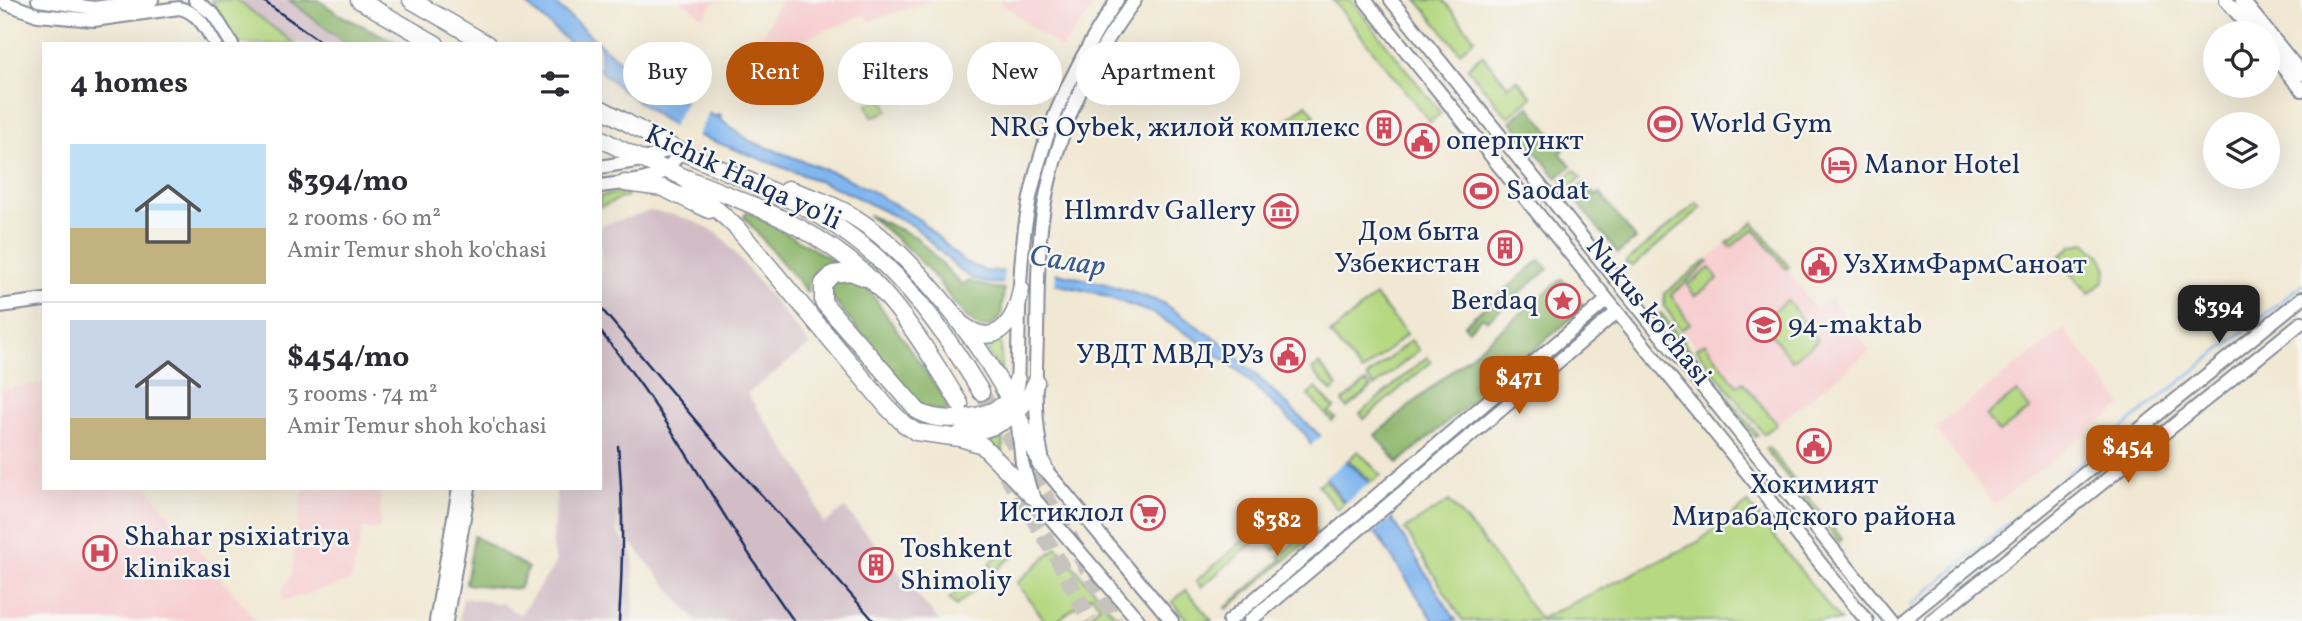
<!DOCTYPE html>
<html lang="en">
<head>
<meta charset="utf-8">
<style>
  :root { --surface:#fff; --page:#f2f2f3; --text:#2b2b33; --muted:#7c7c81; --line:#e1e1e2; --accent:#b45309 }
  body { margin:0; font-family:Vollkorn,serif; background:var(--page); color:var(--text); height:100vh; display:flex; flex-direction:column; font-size:26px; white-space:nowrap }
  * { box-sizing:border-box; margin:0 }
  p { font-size:23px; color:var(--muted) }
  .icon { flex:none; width:38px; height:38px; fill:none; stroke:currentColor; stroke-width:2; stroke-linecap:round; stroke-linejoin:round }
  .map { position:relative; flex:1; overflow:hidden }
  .panel { position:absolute; left:42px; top:42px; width:560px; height:448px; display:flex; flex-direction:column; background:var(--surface); border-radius:0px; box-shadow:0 7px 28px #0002 }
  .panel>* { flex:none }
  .guide { position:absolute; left:623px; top:42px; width:665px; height:63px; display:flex; gap:14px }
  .fabs { position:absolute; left:2203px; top:21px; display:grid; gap:14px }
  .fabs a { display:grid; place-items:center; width:77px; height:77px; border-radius:50%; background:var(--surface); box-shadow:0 7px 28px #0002; font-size:35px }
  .price { position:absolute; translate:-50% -60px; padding:0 16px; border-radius:14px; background:var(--accent); color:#fff; font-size:23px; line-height:46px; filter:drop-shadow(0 2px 4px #0008) }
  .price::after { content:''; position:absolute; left:50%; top:42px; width:21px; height:16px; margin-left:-10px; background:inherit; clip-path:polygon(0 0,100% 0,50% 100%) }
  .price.current { background:#222; color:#fff }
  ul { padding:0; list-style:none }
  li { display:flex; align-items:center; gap:21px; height:175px; padding:0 28px }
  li+li { border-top:2px solid var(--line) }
  li span { display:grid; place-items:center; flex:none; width:196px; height:140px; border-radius:0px; color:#555 }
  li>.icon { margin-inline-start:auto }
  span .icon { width:84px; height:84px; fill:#fffc; stroke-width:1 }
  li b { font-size:30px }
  h2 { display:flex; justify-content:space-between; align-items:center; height:84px; padding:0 28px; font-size:30px }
  .tag { padding:0 24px; border-radius:32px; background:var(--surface); box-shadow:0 7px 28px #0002; font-size:24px; line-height:63px }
  .tag.current { background:var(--accent); color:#fff }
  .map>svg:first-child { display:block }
  .built { fill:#f7cfd1 }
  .industrial { fill:#d2bdc6 }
  .green { fill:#b5d881; stroke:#688470; stroke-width:2 }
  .forest { fill:#90b86f; stroke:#567466; stroke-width:2 }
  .water { fill:#80b6ef; stroke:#4e72a6; stroke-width:2 }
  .pier { fill:#f1e8d3 }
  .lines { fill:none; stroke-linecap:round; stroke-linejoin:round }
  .stream { stroke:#80b6ef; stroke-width:2.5 }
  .highway-tunnel { stroke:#c6c3bc; stroke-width:16; stroke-dasharray:16 8; stroke-linecap:butt }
  .secondary-casing { stroke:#868c98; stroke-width:16 }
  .primary-casing { stroke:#868c98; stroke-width:16 }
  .highway-casing { stroke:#868c98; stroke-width:19 }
  .secondary { stroke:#fff; stroke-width:12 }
  .primary { stroke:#fff; stroke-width:12 }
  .highway { stroke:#fff; stroke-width:16 }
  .rail { stroke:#1b2f5e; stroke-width:2.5 }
  .labels { text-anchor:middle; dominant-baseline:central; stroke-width:5; stroke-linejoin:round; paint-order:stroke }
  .poi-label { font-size:28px; fill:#1b2f5e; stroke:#f6f6f2; text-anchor:start }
  .street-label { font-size:28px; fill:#1b2f5e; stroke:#f6f6f2 }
  .water-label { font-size:30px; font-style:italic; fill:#39588a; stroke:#f6f6f2 }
</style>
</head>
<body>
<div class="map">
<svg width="2302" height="621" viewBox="0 0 2302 621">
  <rect width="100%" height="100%" fill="#f6f6f2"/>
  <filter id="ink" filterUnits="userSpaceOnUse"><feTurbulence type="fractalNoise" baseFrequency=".0143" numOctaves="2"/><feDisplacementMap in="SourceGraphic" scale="14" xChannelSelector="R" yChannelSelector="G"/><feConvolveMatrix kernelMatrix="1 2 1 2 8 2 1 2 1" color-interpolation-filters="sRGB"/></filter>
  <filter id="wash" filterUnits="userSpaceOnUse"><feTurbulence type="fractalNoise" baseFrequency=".00686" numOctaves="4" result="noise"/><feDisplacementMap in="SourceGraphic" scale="28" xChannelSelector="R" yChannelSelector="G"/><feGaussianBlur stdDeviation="1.57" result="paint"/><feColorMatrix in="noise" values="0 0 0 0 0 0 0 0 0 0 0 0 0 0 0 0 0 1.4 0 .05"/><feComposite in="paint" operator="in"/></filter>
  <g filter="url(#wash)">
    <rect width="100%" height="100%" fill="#f1e8d3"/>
    <!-- built -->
    <path class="built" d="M681,0H716L703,17Z
      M781,0H933L870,21L864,15L773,51L758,42Z
      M1001,0H1099L1061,49L1005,6Z
      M1754,222L1815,309L1831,299L1870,351L1764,434L1664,306L1665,293Z
      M2064,329L2123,405L1994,505L1935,428Z
      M44,382V488H148L256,621H0V390Z
      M304,488H380V529H363L351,581L283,601L282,591L292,573L300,503Z"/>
    <!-- industrial -->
    <path class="industrial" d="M237,0H289L347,44H295Z
      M650,211L675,215L698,223L719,234L810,345L747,394L804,476L824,524L845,508L939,621H697L620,530L618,505L617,531L633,554L634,621H459L463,598L503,604L520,615L556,563L552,548L557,488H600V226Z"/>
    <!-- green -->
    <path class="green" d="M211,0H237L295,44H239Z
      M1333,0H1351L1441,113L1430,122Z
      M1417,0H1443L1475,39L1460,52Z
      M1482,55L1508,86L1517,79L1532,97L1508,117L1467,68Z
      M884,99L888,111L872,117L867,104Z
      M1306,104L1315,115L1294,131L1286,121Z
      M1575,170L1581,178L1567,189L1561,181Z
      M626,192L627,196L600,207V196Z
      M1697,203L1701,208L1633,266L1625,263Z
      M1754,222V223L1789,267L1786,269L1754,229L1731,247L1727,243Z
      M2086,243L2101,256L2107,269L2104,281L2089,294L2058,258L2073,245Z
      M1707,260L1709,262L1671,295L1690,324L1681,330L1664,306L1665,293Z
      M1710,268L1718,279L1695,296L1687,285Z
      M1375,296L1407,334L1362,372L1330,334Z
      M1787,300L1818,340L1792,361L1761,321Z
      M1661,313L1758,435L1755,437L1658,316Z
      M1001,335V373L984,344Z
      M1411,340L1419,350L1374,387L1367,377Z
      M1705,343L1737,386L1743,382L1777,424L1764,434L1696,349Z
      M1427,357L1431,362L1364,419L1360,414Z
      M1319,364L1338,386L1332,392L1312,370Z
      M1366,382L1371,388L1347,408L1342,402Z
      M1316,388L1334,408L1329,412L1335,418L1332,421L1308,395Z
      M2017,392L2030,409L1999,433L1986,416Z
      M1002,426L1003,461L976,438Z
      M1768,447L1842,539L1839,542L1765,449Z
      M1358,451L1381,475L1372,482L1348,460Z
      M1325,480L1344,504L1337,509L1318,485Z
      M1292,499L1301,510L1266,539L1262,535L1201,587L1196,581Z
      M1449,501L1479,536L1540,619L1698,542L1748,503L1840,621H1463L1405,529Z
      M1304,517L1309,522L1275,550L1270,545Z
      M1313,527L1317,533L1227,609L1225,608L1282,559L1279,556Z
      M1010,545L1017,552L995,571L989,564Z
      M1057,547L1120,621H1083L1100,606L1091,595L1057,621H1045L1017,583Z
      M971,580L978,587L956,606L949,599Z
      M1186,590L1212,621H1188L1172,602Z"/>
    <!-- forest -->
    <path class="forest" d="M289,0H318L342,16L400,44H347Z
      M1529,106L1564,150L1560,153L1571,166L1557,178L1511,121Z
      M1585,183L1595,196L1600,193L1636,239L1618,253L1571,194Z
      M747,211L840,264C821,263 808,273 807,292L744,217Z
      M868,215L916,237L962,285L969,281L988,287L1004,289L1001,316L992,325L981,328C960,316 949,294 933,275C914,253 891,234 868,215Z
      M1540,260L1548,269L1487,321L1483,317L1468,330L1464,325Z
      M1562,279L1585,307L1398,463L1375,435Z
      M860,280L869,290L951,408L943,412L921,407L832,298L830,288L833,281Z
      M474,536L528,568L519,589L466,584Z"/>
    <!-- water -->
    <path class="water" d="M522,0H551L600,44H571Z
      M600,44L635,75L684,102L716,117L718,114L721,115L720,119L750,141L845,177L870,190L920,220L963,261L985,271L1058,273L1106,284L1161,302L1222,343L1368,481L1456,621H1434L1378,536L1341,498L1327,479L1306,435L1241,373L1202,343L1152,313L1096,293L1059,285L987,283L972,278L959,270L914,226L842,190L671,125L626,93L600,71Z"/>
    <!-- pier -->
    <path class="pier" d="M687,100L710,109L697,137L684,131L671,129Z
      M1004,268L1056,270L1055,288L1003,287Z
      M1324,434L1349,458L1323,479L1309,447Z
      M1372,481L1394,516L1371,534L1343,505Z"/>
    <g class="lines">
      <!-- stream -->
      <path class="stream" d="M1910,606L2137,416L2302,285"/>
    </g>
  </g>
  <g filter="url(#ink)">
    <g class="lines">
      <!-- highway-tunnel -->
      <path class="highway-tunnel" d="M981,392L1064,526L1115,621
        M1005,474L1053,550L1090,621"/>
      <!-- secondary casing -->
      <g class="secondary-casing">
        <path id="secondary" d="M38,0L94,8L152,0
          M195,0L214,15L232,44
          M2226,0L2254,33
          M2242,0L2302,74
          M0,1L38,15L94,20L179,8C198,12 206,28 215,44
          M2268,50L2302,90
          M600,167L642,160L674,148
          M600,186C618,183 653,182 667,169C672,164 676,157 681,151
          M0,306L44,300
          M436,621L459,488
          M446,621L469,488
          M1229,621L1607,300
          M1250,621L1617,312
          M1902,621L2302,298
          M1931,621L2302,322"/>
      </g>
      <!-- primary casing -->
      <g class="primary-casing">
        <path id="primary" d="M1365,0L1867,621
          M1391,0L1891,621
          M1017,389C1019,335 1018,280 1025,227C1036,146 1071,68 1117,0
          M1017,417L1022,463L1032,496L1139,621
          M1042,456C1033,415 1036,373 1037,333C1038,295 1037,257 1042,220C1053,141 1087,63 1135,0
          M1038,464L1045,469L1172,621"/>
      </g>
      <!-- highway casing -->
      <g class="highway-casing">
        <path id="highway" d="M359,0L436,44
          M411,0L487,44
          M600,108C627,122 653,138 680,151C739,178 800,198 852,237C907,278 946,334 981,392
          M600,138C680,184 776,202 849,260C896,297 929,353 960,404
          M681,176L737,228L887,407L904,424L916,432L960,438L982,445L1032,496
          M625,183L663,188L709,210
          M788,189C812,197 836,205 857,219C909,252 970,330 1001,384C1016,412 1030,441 1045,469
          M866,278L850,272L833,274L823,284V302L918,411C940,425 990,419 1009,400C1014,394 1016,387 1017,380
          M963,325C997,351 1016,320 1021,289
          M960,434C996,430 1022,417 1036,382"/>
      </g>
      <!-- secondary -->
      <use href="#secondary" class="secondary"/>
      <!-- primary -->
      <use href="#primary" class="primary"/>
      <!-- highway -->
      <use href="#highway" class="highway"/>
      <!-- rail -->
      <path class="rail" d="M262,0L324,44
        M600,307L723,453L807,545L874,621
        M600,331C674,421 726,527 794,621
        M618,446C624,506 623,561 619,621"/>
    </g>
  </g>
  <!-- icons -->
  <defs>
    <g id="stadium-ring" transform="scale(1.75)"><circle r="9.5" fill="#f6f6f2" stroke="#d1495b" stroke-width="1.5"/><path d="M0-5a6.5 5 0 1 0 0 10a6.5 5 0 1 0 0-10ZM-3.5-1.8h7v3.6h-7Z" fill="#d1495b"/></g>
    <g id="building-ring" transform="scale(1.75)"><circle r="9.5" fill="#f6f6f2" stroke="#d1495b" stroke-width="1.5"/><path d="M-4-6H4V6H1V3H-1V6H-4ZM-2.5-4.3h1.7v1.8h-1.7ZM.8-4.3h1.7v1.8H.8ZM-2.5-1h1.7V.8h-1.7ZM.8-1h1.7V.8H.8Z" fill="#d1495b"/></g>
    <g id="civic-ring" transform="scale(1.75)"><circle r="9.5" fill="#f6f6f2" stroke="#d1495b" stroke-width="1.5"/><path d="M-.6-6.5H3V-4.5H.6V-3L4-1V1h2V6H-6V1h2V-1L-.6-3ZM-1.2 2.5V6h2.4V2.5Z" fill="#d1495b"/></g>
    <g id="hotel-ring" transform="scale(1.75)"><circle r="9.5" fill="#f6f6f2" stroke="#d1495b" stroke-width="1.5"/><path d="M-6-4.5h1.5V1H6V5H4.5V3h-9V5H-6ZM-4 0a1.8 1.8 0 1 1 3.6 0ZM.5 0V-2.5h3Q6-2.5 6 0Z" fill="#d1495b"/></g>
    <g id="museum-ring" transform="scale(1.75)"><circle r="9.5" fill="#f6f6f2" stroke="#d1495b" stroke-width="1.5"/><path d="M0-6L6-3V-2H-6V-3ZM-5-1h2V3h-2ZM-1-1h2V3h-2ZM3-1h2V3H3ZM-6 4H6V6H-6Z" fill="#d1495b"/></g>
    <g id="sight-ring" transform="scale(1.75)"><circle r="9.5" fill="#f6f6f2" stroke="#d1495b" stroke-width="1.5"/><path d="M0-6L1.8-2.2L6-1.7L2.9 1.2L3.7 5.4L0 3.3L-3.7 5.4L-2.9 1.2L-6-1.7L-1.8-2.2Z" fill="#d1495b"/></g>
    <g id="school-ring" transform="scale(1.75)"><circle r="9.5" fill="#f6f6f2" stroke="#d1495b" stroke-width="1.5"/><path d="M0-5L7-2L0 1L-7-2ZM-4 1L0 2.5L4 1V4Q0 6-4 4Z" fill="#d1495b"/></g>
    <g id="supermarket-ring" transform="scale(1.75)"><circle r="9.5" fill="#f6f6f2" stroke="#d1495b" stroke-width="1.5"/><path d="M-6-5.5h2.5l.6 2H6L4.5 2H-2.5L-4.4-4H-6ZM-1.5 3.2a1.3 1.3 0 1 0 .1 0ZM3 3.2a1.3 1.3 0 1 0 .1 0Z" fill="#d1495b"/></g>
    <g id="hospital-ring" transform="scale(1.75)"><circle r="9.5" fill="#f6f6f2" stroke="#d1495b" stroke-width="1.5"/><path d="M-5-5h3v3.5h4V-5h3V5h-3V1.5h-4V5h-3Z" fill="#d1495b"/></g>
  </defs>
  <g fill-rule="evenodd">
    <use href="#stadium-ring" x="1665" y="124"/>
    <use href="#building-ring" x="1384" y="128"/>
    <use href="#civic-ring" x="1422" y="141"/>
    <use href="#hotel-ring" x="1839" y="165"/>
    <use href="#stadium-ring" x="1481" y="191"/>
    <use href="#museum-ring" x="1281" y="211"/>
    <use href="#building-ring" x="1505" y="248"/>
    <use href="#civic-ring" x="1819" y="265"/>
    <use href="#sight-ring" x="1563" y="301"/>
    <use href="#school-ring" x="1764" y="325"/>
    <use href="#civic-ring" x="1288" y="355"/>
    <use href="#civic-ring" x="1814" y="446"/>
    <use href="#supermarket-ring" x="1148" y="513"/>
    <use href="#hospital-ring" x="100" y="553"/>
    <use href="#building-ring" x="876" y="565"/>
  </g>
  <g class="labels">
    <!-- poi labels -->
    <g class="poi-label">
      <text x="1690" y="124">World Gym</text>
      <text x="1360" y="128" text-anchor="end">NRG Oybek, жилой комплекс</text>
      <text x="1446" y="141">оперпункт</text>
      <text x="1864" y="165">Manor Hotel</text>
      <text x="1506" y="191">Saodat</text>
      <text x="1256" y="211" text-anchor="end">Hlmrdv Gallery</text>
      <text x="1480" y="232" text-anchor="end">Дом быта<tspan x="1480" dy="32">Узбекистан</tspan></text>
      <text x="1843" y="265">УзХимФармСаноат</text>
      <text x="1538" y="301" text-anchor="end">Berdaq</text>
      <text x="1788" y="325">94-maktab</text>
      <text x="1264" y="355" text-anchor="end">УВДТ МВД РУз</text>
      <text x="1814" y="485" text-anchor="middle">Хокимият<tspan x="1814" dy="32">Мирабадского района</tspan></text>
      <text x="1124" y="513" text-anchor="end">Истиклол</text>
      <text x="124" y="537">Shahar psixiatriya<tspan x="124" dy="32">klinikasi</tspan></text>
      <text x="900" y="549">Toshkent<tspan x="900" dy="32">Shimoliy</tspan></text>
    </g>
    <!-- street labels -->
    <g class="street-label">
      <text transform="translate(743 178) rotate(25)">Kichik Halqa yo'li</text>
      <text transform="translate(1648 312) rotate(51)">Nukus ko'chasi</text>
    </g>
    <!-- water labels -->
    <g class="water-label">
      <text transform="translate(1067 262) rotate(9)">Салар</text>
    </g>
  </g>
</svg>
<div class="fabs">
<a><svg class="icon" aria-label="locate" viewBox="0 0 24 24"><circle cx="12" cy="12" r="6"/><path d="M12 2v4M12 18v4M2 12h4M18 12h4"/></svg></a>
<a><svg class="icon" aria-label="layers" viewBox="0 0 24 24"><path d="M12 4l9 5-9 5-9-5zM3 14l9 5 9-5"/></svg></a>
</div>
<b class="price current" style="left:2219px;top:345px">$394</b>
<b class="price" style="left:1519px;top:416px">$471</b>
<b class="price" style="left:2128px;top:485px">$454</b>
<b class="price" style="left:1277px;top:558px">$382</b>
<div class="guide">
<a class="tag">Buy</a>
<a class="tag current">Rent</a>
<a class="tag">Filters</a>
<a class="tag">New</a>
<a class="tag">Apartment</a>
</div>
<section class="panel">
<h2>4 homes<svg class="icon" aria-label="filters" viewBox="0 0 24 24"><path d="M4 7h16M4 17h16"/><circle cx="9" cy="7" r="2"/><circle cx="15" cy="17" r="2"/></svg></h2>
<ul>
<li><span style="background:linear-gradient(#bfe0f5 60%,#c2b280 0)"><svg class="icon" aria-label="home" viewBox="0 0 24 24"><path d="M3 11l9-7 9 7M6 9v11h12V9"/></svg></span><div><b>$394/mo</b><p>2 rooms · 60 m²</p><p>Amir Temur shoh ko'chasi</p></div></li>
<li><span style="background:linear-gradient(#c9d6e8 70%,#c2b280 0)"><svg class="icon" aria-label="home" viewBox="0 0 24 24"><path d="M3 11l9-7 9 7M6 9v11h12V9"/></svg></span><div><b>$454/mo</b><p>3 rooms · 74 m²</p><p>Amir Temur shoh ko'chasi</p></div></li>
</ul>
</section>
</div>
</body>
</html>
